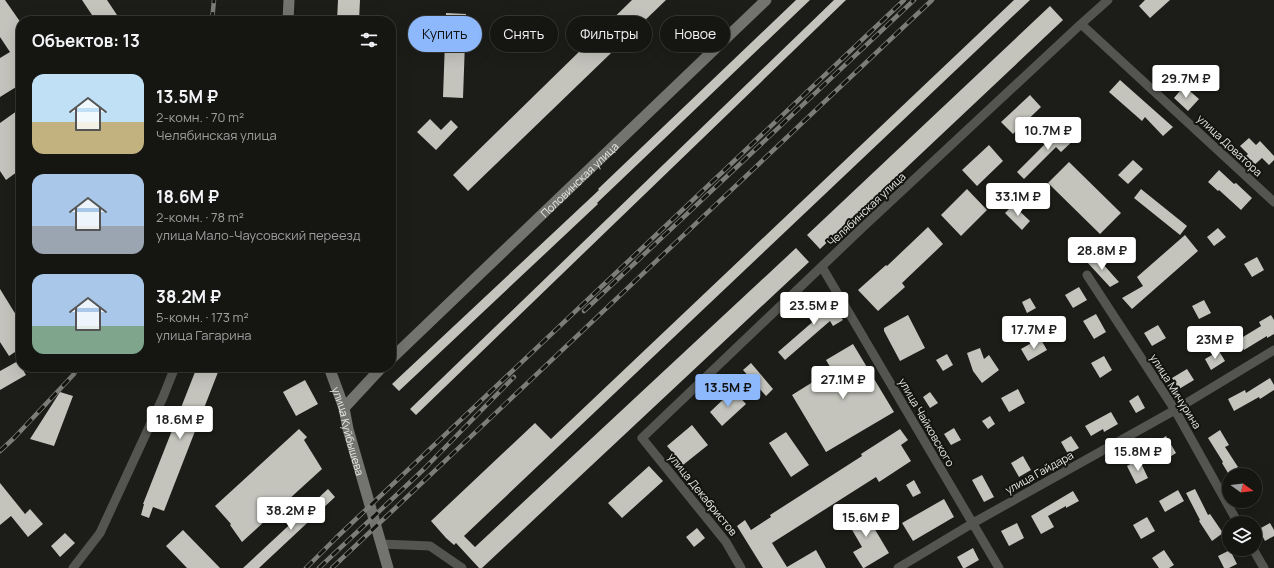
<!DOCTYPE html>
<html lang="ru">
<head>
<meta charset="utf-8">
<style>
  :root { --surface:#151512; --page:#222220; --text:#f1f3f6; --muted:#9d9f9f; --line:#343432; --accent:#8db9fc }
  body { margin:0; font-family:Manrope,sans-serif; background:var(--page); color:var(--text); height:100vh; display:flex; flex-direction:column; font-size:15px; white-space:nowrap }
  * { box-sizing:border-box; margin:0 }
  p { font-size:13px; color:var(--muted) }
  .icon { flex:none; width:22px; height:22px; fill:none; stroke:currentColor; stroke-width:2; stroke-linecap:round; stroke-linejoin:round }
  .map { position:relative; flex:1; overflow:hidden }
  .details { position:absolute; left:16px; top:16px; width:380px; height:356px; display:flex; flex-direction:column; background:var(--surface); border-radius:16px; box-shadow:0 4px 16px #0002,0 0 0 1px var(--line) }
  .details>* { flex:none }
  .hud { position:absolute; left:408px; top:16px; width:380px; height:36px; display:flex; gap:8px }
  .needle { width:26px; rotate:105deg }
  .buttons { position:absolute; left:1222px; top:468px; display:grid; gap:8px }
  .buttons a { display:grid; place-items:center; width:40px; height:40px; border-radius:50%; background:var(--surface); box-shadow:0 4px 16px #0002,0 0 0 1px var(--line); font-size:20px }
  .price { position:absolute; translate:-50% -34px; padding:0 9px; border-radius:4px; background:#fff; color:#222; font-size:13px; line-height:26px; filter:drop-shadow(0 1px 2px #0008) }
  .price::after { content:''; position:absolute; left:50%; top:24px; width:12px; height:9px; margin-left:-6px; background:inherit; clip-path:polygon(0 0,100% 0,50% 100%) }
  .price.selected { background:var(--accent); color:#111 }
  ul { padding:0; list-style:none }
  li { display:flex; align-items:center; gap:12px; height:100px; padding:0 16px }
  li span { display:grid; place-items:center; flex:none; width:112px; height:80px; border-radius:12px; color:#555 }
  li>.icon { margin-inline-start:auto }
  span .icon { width:48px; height:48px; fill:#fffc; stroke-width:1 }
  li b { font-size:17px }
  h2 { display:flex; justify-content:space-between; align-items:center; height:48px; padding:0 16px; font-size:17px }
  .tag { padding:0 14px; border-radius:18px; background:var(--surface); box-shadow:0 4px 16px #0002,0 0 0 1px var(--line); font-size:14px; line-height:36px }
  .tag.selected { background:var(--accent); color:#111 }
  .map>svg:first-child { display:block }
  .building { fill:#c4c4bd }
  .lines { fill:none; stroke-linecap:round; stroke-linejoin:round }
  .minor { stroke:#545451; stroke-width:9 }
  .secondary { stroke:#73736f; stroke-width:11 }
  .rail-casing { stroke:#7c7c79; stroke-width:4.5 }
  .rail { stroke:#13130f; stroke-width:3; stroke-dasharray:9; stroke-linecap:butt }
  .labels { text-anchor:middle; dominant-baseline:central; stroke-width:4; stroke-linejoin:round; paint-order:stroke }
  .street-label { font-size:11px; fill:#e7e7e4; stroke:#13130f }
</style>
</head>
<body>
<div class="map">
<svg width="1274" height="568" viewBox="0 0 1274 568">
  <rect width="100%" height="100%" fill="#1c1c18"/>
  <!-- building -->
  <path class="building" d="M0,0H5L21,23V84L0,97V58L10,52L0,37Z
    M82,0H107L121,21H96Z
    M338,0H360L359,21H337Z
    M632,0H666L468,191L453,175Z
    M796,0H810L597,203L598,204L399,391L392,384L599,190L598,189Z
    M834,0H846L416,415L410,409Z
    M1014,0H1030L464,536L475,547L796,248L809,262L482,568H479L456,543L454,545L446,538L431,521L535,423L551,439Z
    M1145,0H1170L1150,18L1139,6Z
    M1050,6L1063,20L820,249L807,235Z
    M446,13L466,14L463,98L443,97Z
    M1120,80L1173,127L1163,136L1145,117L1142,121L1109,92Z
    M1184,86L1199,99L1188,111L1174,98Z
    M1030,95L1041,107L1013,134L1001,122Z
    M21,108V169L6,180L0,171V123Z
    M430,119L441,130L451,120L458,127L436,150L417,132Z
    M1063,126L1076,138L1061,152L1056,147L1024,179L1017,172Z
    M1249,138L1256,145L1260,141L1274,156V160L1269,165L1262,158L1252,167L1243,159L1248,154L1240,146Z
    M989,145L1003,161L977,186L962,170Z
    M1133,160L1143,169L1128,184L1118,175Z
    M1069,162L1121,213L1100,234L1048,183Z
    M1219,170L1234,184L1236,183L1252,198L1241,210L1219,190L1218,191L1208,182Z
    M967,189L987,210L961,236L941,215Z
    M1141,189L1187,226L1180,235L1134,198Z
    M1013,205L1030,221L1022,230L1005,213Z
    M928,227L943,244L902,283L905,287L878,311L858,290L886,265L887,266Z
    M1218,228L1226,237L1214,246L1207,237Z
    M1185,235L1198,251L1132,309L1122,298L1143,286L1137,277Z
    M1094,254L1119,282L1110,287L1086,261Z
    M1257,257L1264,270L1252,277L1244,264Z
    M1079,287L1087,300L1073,308L1065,295Z
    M0,289L21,323V348L9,356L0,342Z
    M826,293L843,320L833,326L830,321L785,360L778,352L824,312L816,300Z
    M1030,298L1036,308L1027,313L1022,302Z
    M1204,300L1211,313L1199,319L1192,306Z
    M1096,314L1106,332L1094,339L1083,321Z
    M908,315L925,348L900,361L884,331V328Z
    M1271,315L1274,320V334L1267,338V336L1244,350L1238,340L1261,326L1259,322Z
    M1158,325L1166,338L1152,346L1144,333Z
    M1040,338L1047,350L1028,361L1021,349Z
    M853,344L894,412L826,452L792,395L832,370L826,360Z
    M980,348L984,359L989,355L999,370L982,383L973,371L967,353Z
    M1219,351L1225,361L1211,370L1205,359Z
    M947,354L953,365L943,371L936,360Z
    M1104,356L1112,370L1100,378L1091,363Z
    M18,361L26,375L0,390V371Z
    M751,363L773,389L766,396L743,370Z
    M197,367H220L164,511L153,507L149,518L141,515L144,504H143Z
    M1187,369L1194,380L1179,389L1172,378Z
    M1270,378L1274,385V390L1260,399L1259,397L1234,411L1228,399L1245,390L1246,393Z
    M305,380L318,404L296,416L283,392Z
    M1018,389L1025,403L1009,412L1001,398Z
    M733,390L746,404L722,426L710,412Z
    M60,392L73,396L54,446L30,439Z
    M930,392L938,403L930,408L923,397Z
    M1138,395L1145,408L1136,413L1129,401Z
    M1111,412L1118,424L1104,432L1103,429L1091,436L1085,426Z
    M990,416L995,424L988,429L982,421Z
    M692,425L708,445L683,465L667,446Z
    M954,428L961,440L951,445L944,434Z
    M299,429L307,437L304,440L322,469L242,542L230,525L231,524L215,506Z
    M900,429L908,440L901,445L911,461L879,482L876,477L772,543L787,567L816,550L826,568H763L737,526L745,520L751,530L771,517L770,515L862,456L861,454Z
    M1220,430L1229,445L1225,447L1238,467L1228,473L1222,463L1223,462L1208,438Z
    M786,432L809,465L791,477L769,443Z
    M1071,436L1079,448L1068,454L1061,442Z
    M1166,436L1176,453L1162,462L1152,445Z
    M1023,456L1031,470L1019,477L1011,463Z
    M1139,459L1148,478L1136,484L1127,466Z
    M649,466L663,481L622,518L608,503Z
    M982,475L994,497L984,502L972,480Z
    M914,480L921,493L913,497L906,485Z
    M0,483L25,514L30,509L43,524L28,537L11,516L0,525Z
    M328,489L335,497L259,568H243Z
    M1195,489L1208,515L1210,514L1223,533L1212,541L1199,521L1200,520L1186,493Z
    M1178,490L1184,501L1165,512L1159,501Z
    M1073,491L1079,501L1066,508V506L1048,516L1054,527L1041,534L1031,516Z
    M944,499L954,517L913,541L902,523Z
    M861,506L889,553L864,568H863L853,552L862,547L844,516Z
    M1147,517L1155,531L1141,539L1133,525Z
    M1017,523L1024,538L1009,546L1001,531Z
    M1270,523L1274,530V536L1265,541L1259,529Z
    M697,528L705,538L694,547L686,537Z
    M183,530L220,568H187L166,546Z
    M65,533L75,543L60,557L51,546Z
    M973,548L979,560L965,568H963L957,557Z
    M1164,550L1174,565L1169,568H1159L1152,558Z
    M1230,550L1237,564L1229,568H1224L1218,556Z"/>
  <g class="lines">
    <!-- minor -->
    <path class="minor" d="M1081,24L1274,202
      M822,267L999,568
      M1087,275L1175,410L1238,523
      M381,544L430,546L462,568
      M1253,549L1264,568
      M73,568L100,533L163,397L175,367
      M741,568L726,542L642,438L862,228L1081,24L1108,0
      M898,568L973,523L1175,410L1274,350"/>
    <!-- secondary -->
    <g class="secondary">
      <path d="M288,21L289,0"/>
      <path id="s1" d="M391,359L766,0"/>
      <path id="s2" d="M329,367L344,408L348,429L388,568"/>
      <path d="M344,408L382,367"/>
    </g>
    <!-- rail casing -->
    <g class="rail-casing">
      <path id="rail" d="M212,21L214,0
        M584,311L914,0
        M0,451L14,438L74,374L77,367
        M306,568L336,538L904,0
        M319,568L424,469L514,377
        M332,568L932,0"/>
    </g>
    <!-- rail -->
    <use href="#rail" class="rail"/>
  </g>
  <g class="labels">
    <!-- street labels -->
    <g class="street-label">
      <text transform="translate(1230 145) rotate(43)">улица Доватора</text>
      <text stroke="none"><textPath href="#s1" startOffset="260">Половинская улица</textPath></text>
      <text transform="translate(866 209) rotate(-43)">Челябинская улица</text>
      <text transform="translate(1176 391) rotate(58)">улица Мичурина</text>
      <text transform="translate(927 422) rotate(60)">улица Чайковского</text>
      <text stroke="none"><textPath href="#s2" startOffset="67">улица Куйбышева</textPath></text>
      <text transform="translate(1039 472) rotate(-29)">улица Гайдара</text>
      <text transform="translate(703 494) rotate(51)">улица Декабристов</text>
    </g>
  </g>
</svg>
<div class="buttons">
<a><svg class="needle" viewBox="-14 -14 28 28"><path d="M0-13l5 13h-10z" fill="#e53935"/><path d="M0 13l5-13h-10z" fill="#9d9f9f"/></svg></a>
<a><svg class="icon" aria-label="layers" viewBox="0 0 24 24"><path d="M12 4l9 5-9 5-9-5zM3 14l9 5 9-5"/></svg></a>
</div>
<b class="price" style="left:1186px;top:99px">29.7M ₽</b>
<b class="price" style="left:1048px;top:151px">10.7M ₽</b>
<b class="price" style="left:1018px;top:217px">33.1M ₽</b>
<b class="price" style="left:1102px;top:271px">28.8M ₽</b>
<b class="price" style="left:814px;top:326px">23.5M ₽</b>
<b class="price" style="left:1034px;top:350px">17.7M ₽</b>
<b class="price" style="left:1215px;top:360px">23M ₽</b>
<b class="price" style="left:843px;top:400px">27.1M ₽</b>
<b class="price selected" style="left:728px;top:408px">13.5M ₽</b>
<b class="price" style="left:180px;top:440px">18.6M ₽</b>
<b class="price" style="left:1138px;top:472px">15.8M ₽</b>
<b class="price" style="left:291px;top:531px">38.2M ₽</b>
<b class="price" style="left:866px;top:538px">15.6M ₽</b>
<div class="hud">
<a class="tag selected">Купить</a>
<a class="tag">Снять</a>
<a class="tag">Фильтры</a>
<a class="tag">Новое</a>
</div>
<section class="details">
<h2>Объектов: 13<svg class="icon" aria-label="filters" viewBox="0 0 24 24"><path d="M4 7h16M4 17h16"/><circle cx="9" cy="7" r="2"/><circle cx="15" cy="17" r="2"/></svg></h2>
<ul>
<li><span style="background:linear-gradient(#bfe0f5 60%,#c2b280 0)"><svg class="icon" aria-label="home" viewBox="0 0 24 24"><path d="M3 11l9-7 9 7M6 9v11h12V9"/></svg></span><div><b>13.5M ₽</b><p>2-комн. · 70 m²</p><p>Челябинская улица</p></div></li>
<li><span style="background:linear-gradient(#a9c7e8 65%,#9aa5b1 0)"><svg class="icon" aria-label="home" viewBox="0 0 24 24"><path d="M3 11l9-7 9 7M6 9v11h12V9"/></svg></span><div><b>18.6M ₽</b><p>2-комн. · 78 m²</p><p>улица Мало-Чаусовский переезд</p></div></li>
<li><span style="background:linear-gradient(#a9c7e8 65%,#7fa58c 0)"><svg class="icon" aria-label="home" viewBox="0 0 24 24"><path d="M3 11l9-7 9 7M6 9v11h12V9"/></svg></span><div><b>38.2M ₽</b><p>5-комн. · 173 m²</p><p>улица Гагарина</p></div></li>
</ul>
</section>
</div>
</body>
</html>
